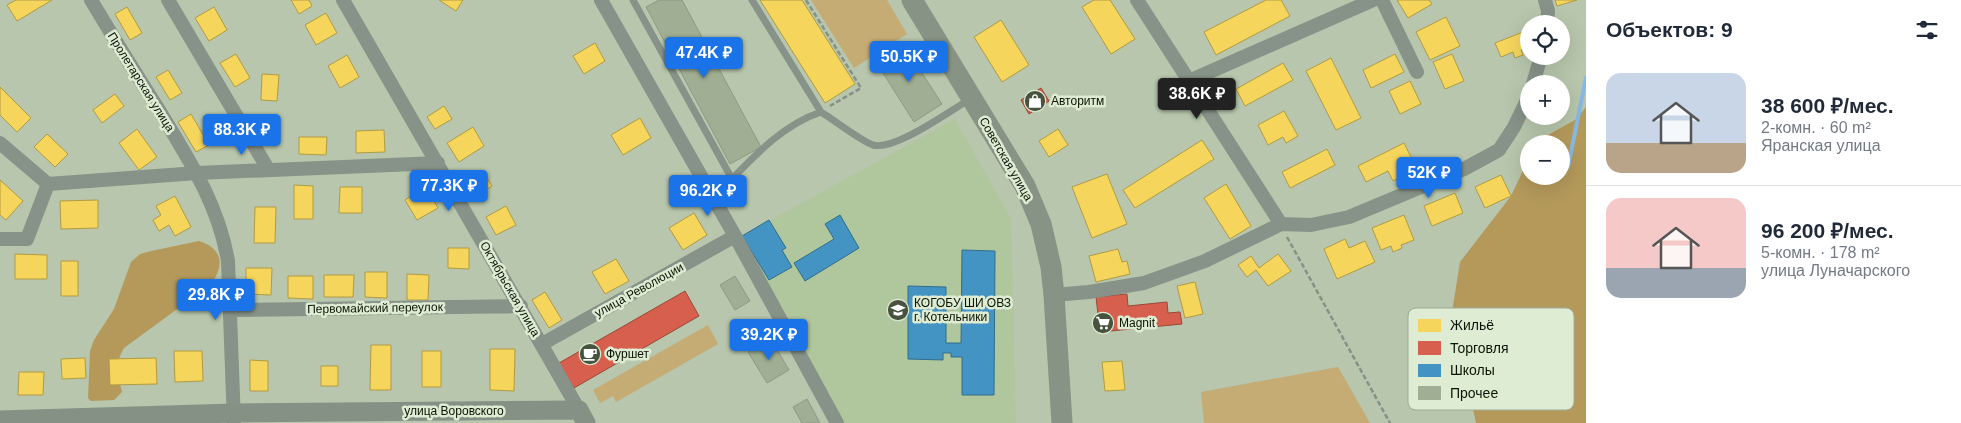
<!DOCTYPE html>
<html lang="ru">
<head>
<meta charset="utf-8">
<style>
  :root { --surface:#fff; --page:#f2f2f3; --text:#1f2937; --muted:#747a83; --line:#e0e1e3; --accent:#1a73e8 }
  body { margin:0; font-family:Helvetica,sans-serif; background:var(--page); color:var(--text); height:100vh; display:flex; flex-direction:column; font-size:19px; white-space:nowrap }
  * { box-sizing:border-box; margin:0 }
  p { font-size:16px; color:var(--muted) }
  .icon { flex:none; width:28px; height:28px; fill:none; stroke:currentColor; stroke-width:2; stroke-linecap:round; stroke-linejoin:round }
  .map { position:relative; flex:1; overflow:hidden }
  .details { display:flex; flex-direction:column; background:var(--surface); width:375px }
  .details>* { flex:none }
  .controls { position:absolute; left:1520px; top:15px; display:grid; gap:10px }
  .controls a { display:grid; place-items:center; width:50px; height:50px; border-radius:50%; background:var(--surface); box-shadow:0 5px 20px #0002; font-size:25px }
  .price { position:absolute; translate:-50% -42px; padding:0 11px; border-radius:5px; background:var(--accent); color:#fff; font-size:16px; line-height:32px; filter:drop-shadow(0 1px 2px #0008) }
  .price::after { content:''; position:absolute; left:50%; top:30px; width:15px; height:11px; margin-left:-8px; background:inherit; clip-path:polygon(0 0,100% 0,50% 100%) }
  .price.on { background:#222; color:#fff }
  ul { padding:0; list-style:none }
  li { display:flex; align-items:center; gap:15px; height:125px; padding:0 20px }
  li+li { border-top:1px solid var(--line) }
  li span { display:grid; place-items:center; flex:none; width:140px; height:100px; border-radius:15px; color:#555 }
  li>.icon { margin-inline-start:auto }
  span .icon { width:60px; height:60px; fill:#fffc; stroke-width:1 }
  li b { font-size:21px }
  h2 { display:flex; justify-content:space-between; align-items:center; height:60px; padding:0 20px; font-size:21px }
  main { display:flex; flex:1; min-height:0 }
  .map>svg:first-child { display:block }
  .built { fill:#b0c79e }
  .green { fill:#c5ab74 }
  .forest { fill:#b4995b }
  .homes { fill:#f6d55c; stroke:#b09b42 }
  .shops { fill:#d6604d; stroke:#994937 }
  .schools { fill:#4393c3; stroke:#326d8a }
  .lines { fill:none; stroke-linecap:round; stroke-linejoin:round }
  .stream { stroke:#86b9e3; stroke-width:4 }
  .building { fill:#a0af93; stroke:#8e9985 }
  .path { stroke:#879086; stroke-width:2.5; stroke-dasharray:5 2.5; stroke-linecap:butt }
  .lane { stroke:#879288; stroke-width:7 }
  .street { stroke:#879288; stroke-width:14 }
  .secondary { stroke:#849184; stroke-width:19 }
  .primary { stroke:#879385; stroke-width:21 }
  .labels { text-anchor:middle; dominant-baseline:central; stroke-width:5; stroke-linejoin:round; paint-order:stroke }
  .street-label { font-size:12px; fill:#0b1404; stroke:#deecd4 }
  .poi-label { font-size:12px; fill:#0b1404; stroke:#deecd4; text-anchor:start }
  .key { fill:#deecd4; stroke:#9fab96; stroke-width:1 }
  .key-label { font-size:14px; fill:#0b1404 }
</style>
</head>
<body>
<main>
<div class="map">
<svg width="1586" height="423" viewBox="0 0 1586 423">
  <rect width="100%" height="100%" fill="#b7c6ac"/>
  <!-- built -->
  <path class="built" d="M955,119L1011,219L1016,423H845L742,236Z"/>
  <!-- green -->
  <path class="green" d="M811,0H887L907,34L854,68Z
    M708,325L718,344L616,402L613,396L600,403L593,390Z
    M1338,367L1370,423H1204L1201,392Z"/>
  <!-- forest -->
  <path class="forest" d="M1586,107V423H1476L1452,312L1460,262L1511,196L1529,158V176H1561V144H1535L1537,141L1575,120Z
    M199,241C223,248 225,267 210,285L124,348C114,365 118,374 122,392L114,400L91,401L88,398L90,351L94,340L114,309L131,262L140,254L151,251Z"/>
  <!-- homes -->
  <path class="homes" d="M16,0H52L17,21L7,5Z
    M291,0H309L312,6L299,14Z
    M439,0H463L456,11Z
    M760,0H802L855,84L825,103Z
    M1094,0H1110L1135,39L1111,54L1082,7Z
    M1266,0H1281L1290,16L1216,55L1204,32Z
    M1397,0H1429L1432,4L1408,18Z
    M1555,0H1577L1557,6Z
    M127,7L142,33L130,40L115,14Z
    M214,7L227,30L209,41L195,18Z
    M326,13L337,33L316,45L305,25Z
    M1446,17L1460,46L1430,60L1416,32Z
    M1001,20L1029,65L1002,82L974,37Z
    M1528,30L1529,47L1521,50L1523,55L1515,58L1513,52L1501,57L1495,43Z
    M595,43L605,61L584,74L573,56Z
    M236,54L250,78L235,87L220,63Z
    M1395,54L1404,72L1371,88L1363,70Z
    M1452,54L1464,81L1445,89L1433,62Z
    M347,55L359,77L340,88L328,66Z
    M1331,58L1361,118L1336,130L1306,71Z
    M1283,63L1293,80L1245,106L1236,89Z
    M168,70L182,93L170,100L156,77Z
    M262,74L279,75L277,101L261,100Z
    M1410,81L1421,104L1400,114L1389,91Z
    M0,87L31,118L17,132L0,115Z
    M115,94L124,106L102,123L93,110Z
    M444,106L452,119L435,129L427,117Z
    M1284,111L1298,136L1286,143L1283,137L1268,145L1258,125Z
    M191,114L209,145L196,152L178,122Z
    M640,118L651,138L623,155L611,135Z
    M473,127L484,146L459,162L447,143Z
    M137,129L157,157L139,170L119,143Z
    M1058,129L1068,145L1049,157L1039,141Z
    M384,130L385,152L356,153V131Z
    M47,134L68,154L55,167L34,147Z
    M299,137H327L326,155L299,154Z
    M1202,140L1214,159L1135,208L1123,190Z
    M1404,143L1417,169L1393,181L1388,171L1366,182L1358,166Z
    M1327,149L1335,165L1290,188L1282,172Z
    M482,170L492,186L476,196L466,180Z
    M1107,174L1127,224L1092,238L1072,187Z
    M1501,175L1511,196L1485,208L1475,187Z
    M0,180L23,201L6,220L0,215Z
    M1226,184L1251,226L1230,239L1204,198Z
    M294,185L313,186V219H294Z
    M340,187H362V213H339Z
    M426,187L438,208L417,220L405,200Z
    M1455,193L1463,213L1432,226L1424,206Z
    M175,196L191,227L175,236L169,225L159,231L153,220L161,215L156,206Z
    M98,200V228L61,229L60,201Z
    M506,206L516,225L496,235L486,217Z
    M255,207H276L275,243H254Z
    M694,213L707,235L683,250L669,228Z
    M1404,215L1414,240L1401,245L1402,248L1393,252L1391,246L1381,250L1372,228Z
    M1345,239L1349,248L1365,241L1375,262L1337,279L1324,249Z
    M448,248H469V269L448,268Z
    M1118,249L1122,262L1127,261L1130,274L1096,282L1089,256Z
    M15,254L47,255V279H15Z
    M1278,254L1291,271L1268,286L1256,270L1247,277L1238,265L1251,256L1259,268Z
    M616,259L629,281L605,294L592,272Z
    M61,261H78V296H61Z
    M246,268H272L271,295L246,294Z
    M365,272H387V298L365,297Z
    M407,274L429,275L428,300H407Z
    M324,275H354L353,297H324Z
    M288,276H313V299L288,298Z
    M1195,282L1203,314L1185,318L1177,286Z
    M545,292L562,320L549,328L532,300Z
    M371,345H391V390H370Z
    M490,349H515L514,391L490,390Z
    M174,351H202L203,381L175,382Z
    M422,351H441V387H422Z
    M85,358L86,378L62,379L61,359Z
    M156,358L157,384L110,385L109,359Z
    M250,360L268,361V391H250Z
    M1122,361L1125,390L1105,391L1102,362Z
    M321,366H338V386H321Z
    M19,372H44L43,395H18Z"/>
  <!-- shops -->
  <path class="shops" d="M1041,88L1049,101L1029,114L1021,100Z
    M685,291L699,316L574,388L559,363Z
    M1127,294L1128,306L1167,302L1168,313L1180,312L1182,324L1100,332L1096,297Z"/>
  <!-- schools -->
  <path class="schools" d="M840,215L859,248L805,281L794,263L834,239L825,224Z
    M769,220L786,248L782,250L792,267L769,280L742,236Z
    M962,250L995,251L994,395H962V357H951V353H943V360L908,359V286L946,287V343H961Z"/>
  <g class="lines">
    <!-- stream -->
    <path class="stream" d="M1568,167L1586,78"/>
  </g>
  <!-- building -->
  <path class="building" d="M659,0H682L761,147L730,164L646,7Z
    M904,45L942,104L914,122L876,62Z
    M735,276L750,301L735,310L720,285Z
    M771,339L789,370L767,383L748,352Z
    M807,399L820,423H802L793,407Z"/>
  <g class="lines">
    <!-- path -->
    <path class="path" d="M806,0L861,88L830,106
      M729,200L731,188
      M1287,237L1390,423"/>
    <!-- lane -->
    <path class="lane" d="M633,0L732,179C758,152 785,124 821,112C834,120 861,141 873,145C895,151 949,111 969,100
      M752,0L821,112"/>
    <!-- street -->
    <path class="street" d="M91,0C113,37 136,74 159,110C189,160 218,203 228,261L234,423
      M168,0L268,169
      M343,0L579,410
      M601,0L735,236L837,423
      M1137,0L1281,224
      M1382,0L1417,72
      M1545,0L1548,11L1547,24
      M1189,81L1373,0
      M1533,84L1541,56
      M0,143L48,184
      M48,184L197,173L438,163
      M0,239H27L48,184
      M1054,295L1089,292L1144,283L1205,261L1281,224L1311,225L1349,217L1464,169L1499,150L1514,127L1529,96
      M230,310L521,306
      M542,344L735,236"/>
    <!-- secondary -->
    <path class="secondary" d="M0,420L234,413L579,410L586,423"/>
    <!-- primary -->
    <path class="primary" d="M912,0L1025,186L1041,224L1051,267L1054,295L1062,423"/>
  </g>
  <!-- icons -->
  <defs>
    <g id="shop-disc" transform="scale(1.125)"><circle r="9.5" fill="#47523f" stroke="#deecd4"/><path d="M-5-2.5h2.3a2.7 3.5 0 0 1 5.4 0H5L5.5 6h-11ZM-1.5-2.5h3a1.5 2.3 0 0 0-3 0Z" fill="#fff"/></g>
    <g id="school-disc" transform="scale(1.125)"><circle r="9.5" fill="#47523f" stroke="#deecd4"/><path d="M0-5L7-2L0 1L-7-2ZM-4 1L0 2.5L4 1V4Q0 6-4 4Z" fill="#fff"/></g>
    <g id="supermarket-disc" transform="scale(1.125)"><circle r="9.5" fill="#47523f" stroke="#deecd4"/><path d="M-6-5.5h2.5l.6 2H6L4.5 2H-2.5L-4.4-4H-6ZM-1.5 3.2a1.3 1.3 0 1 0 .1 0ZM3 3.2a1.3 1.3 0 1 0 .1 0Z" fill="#fff"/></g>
    <g id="cafe-disc" transform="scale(1.125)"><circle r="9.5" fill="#47523f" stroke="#deecd4"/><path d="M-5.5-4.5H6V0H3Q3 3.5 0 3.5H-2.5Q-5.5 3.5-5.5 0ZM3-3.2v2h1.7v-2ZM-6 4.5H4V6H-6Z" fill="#fff"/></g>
  </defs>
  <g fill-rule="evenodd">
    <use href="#shop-disc" x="1035" y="101"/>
    <use href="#school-disc" x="898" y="310"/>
    <use href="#supermarket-disc" x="1103" y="323"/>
    <use href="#cafe-disc" x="590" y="354"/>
  </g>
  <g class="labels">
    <!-- street labels -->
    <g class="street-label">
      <text transform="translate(141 82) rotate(58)">Пролетарская улица</text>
      <text transform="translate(1006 159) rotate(60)">Советская улица</text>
      <text transform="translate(510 289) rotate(60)">Октябрьская улица</text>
      <text transform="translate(639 290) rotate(-29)">улица Революции</text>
      <text transform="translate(375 308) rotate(-1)">Первомайский переулок</text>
      <text x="454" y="411">улица Воровского</text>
    </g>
    <!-- poi labels -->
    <g class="poi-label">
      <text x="1051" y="101">Авторитм</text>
      <text x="914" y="303">КОГОБУ ШИ ОВЗ<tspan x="914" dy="14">г. Котельники</tspan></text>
      <text x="1119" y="323">Magnit</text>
      <text x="606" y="354">Фуршет</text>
    </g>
  </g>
  <!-- legend -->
  <rect x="1408" y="308" width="166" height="102" rx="8" class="key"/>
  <rect x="1418" y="319" width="23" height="13" fill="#f6d55c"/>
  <rect x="1418" y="341" width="23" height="14" fill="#d6604d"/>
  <rect x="1418" y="364" width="23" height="13" fill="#4393c3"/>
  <rect x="1418" y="386" width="23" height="14" fill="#a0af93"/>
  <g class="key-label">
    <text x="1450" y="330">Жильё</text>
    <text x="1450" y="353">Торговля</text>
    <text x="1450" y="375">Школы</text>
    <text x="1450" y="398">Прочее</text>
  </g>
</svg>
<div class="controls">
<a><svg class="icon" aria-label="locate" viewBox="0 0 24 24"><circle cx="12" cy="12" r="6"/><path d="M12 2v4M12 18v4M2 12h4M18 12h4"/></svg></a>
<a>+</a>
<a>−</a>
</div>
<b class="price" style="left:704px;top:79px">47.4K ₽</b>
<b class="price" style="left:909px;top:83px">50.5K ₽</b>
<b class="price on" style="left:1197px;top:120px">38.6K ₽</b>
<b class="price" style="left:242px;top:156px">88.3K ₽</b>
<b class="price" style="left:1429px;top:199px">52K ₽</b>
<b class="price" style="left:449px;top:212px">77.3K ₽</b>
<b class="price" style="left:708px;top:217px">96.2K ₽</b>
<b class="price" style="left:216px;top:321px">29.8K ₽</b>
<b class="price" style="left:769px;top:361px">39.2K ₽</b>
</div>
<section class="details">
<h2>Объектов: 9<svg class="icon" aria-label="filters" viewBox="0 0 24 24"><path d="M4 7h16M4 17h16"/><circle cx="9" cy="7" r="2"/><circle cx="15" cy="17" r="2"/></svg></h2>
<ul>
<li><span style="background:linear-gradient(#c9d6e8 70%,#b9a48a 0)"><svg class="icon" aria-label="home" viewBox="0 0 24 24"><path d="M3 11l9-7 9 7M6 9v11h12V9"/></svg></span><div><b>38 600 ₽/мес.</b><p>2-комн. · 60 m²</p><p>Яранская улица</p></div></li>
<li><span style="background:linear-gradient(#f6c9c9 70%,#9aa5b1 0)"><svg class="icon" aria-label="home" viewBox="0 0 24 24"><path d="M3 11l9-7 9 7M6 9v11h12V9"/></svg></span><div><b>96 200 ₽/мес.</b><p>5-комн. · 178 m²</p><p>улица Луначарского</p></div></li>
</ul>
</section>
</main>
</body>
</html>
